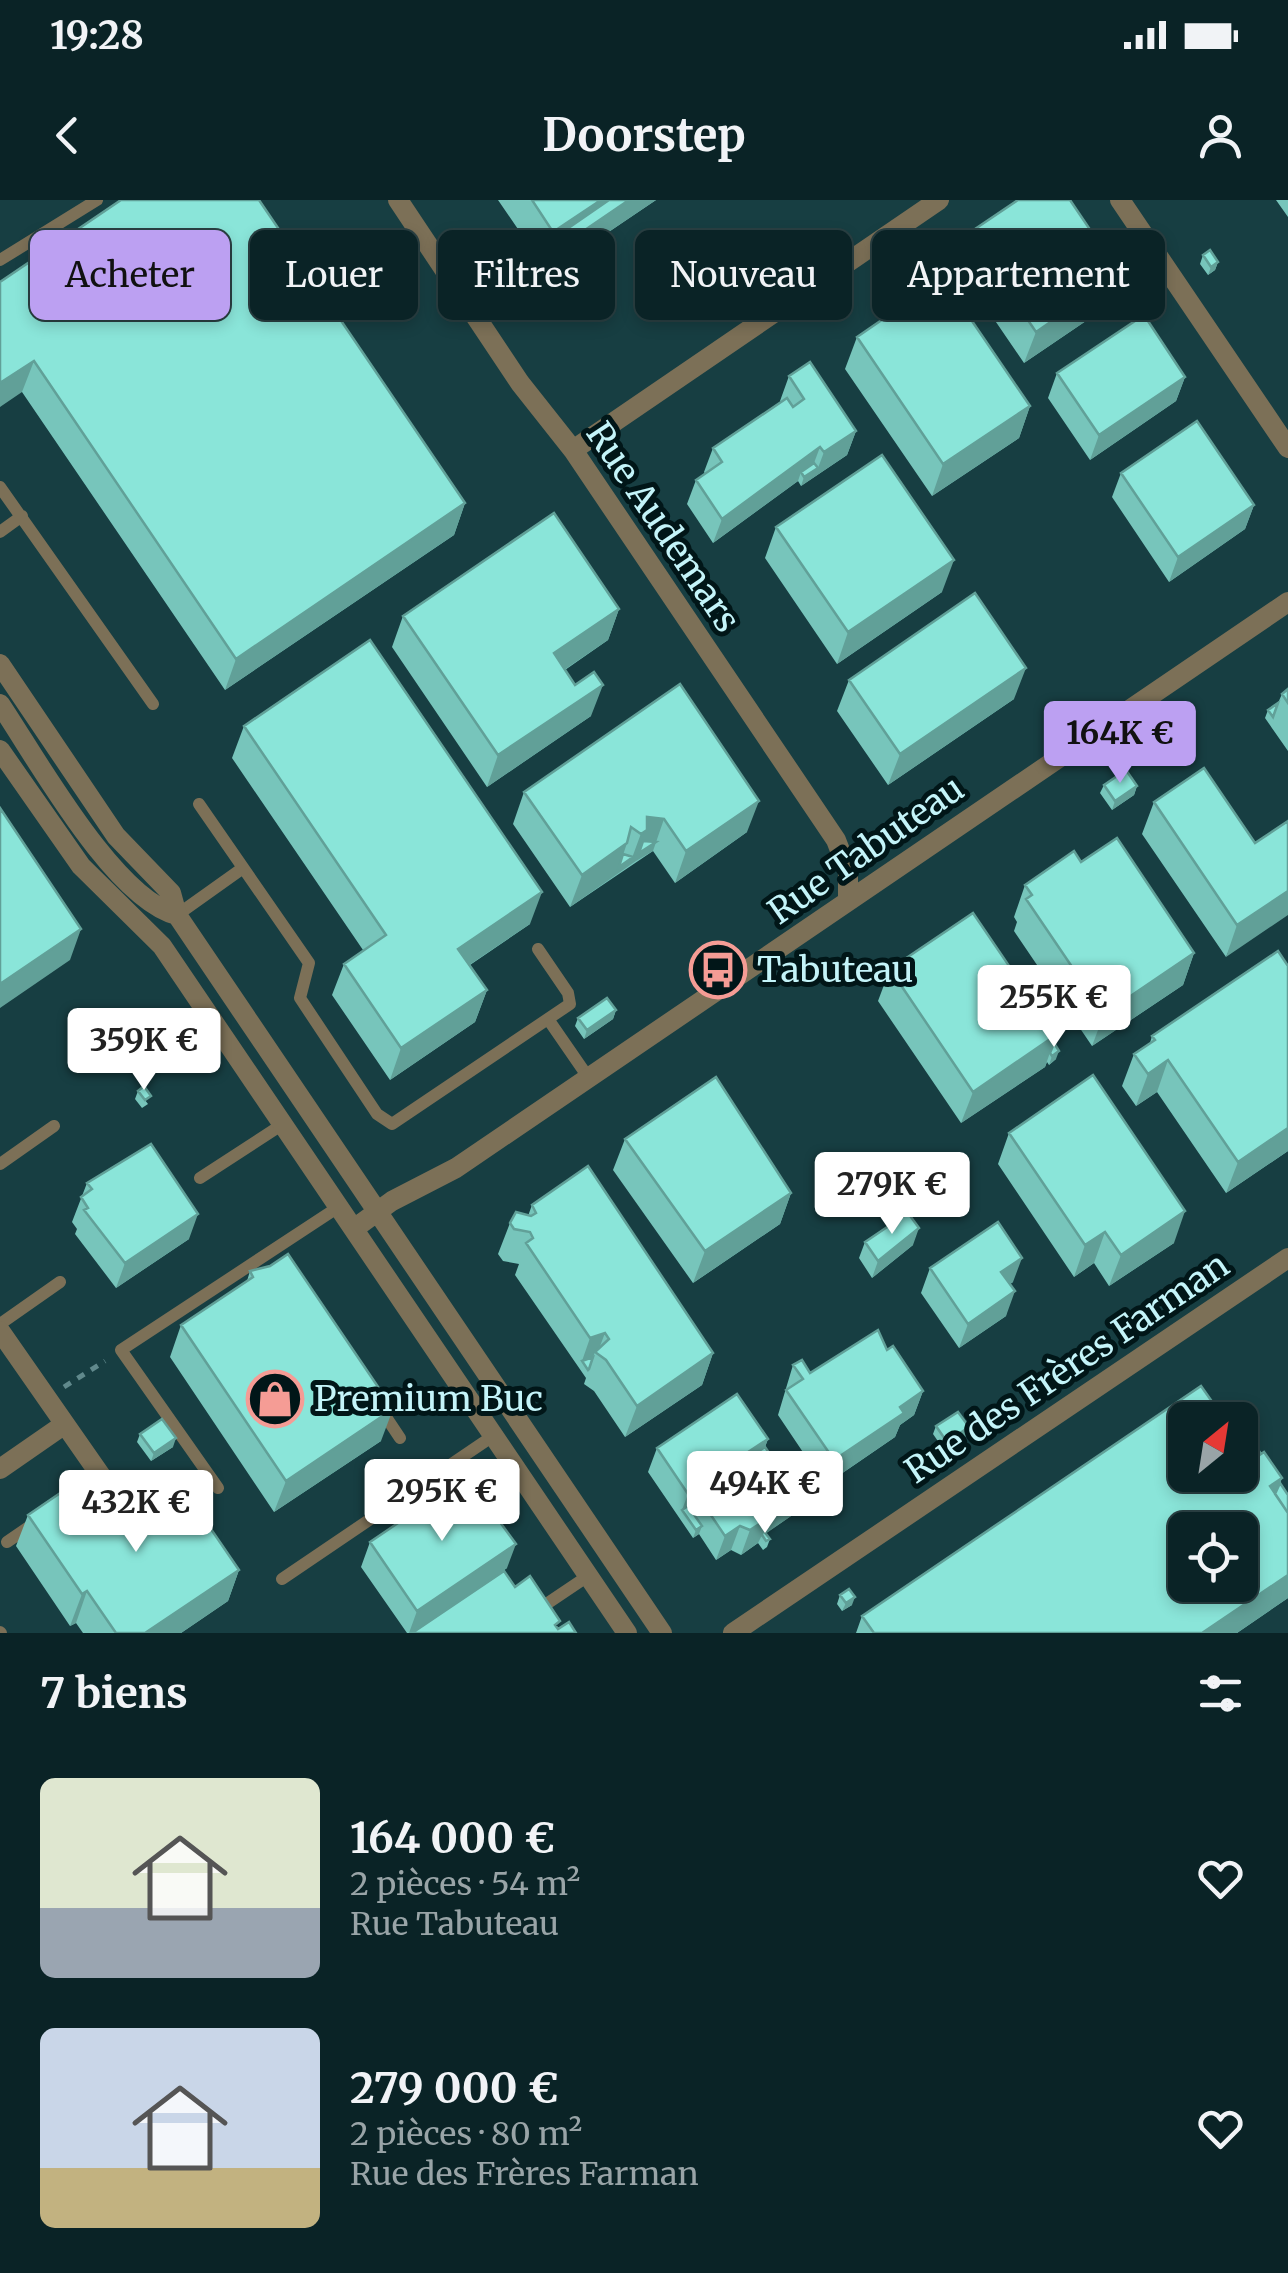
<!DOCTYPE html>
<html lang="fr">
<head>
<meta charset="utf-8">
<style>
  :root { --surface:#0a2326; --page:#182f32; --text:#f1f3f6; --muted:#99a4a7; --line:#2a4043; --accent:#bca0f2 }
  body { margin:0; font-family:Merriweather,serif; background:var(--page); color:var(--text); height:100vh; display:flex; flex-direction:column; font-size:38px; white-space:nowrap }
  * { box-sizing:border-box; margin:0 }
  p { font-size:32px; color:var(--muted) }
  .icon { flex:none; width:55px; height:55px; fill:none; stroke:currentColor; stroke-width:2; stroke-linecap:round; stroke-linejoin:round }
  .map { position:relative; height:1433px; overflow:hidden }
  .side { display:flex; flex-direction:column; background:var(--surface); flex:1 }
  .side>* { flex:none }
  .guide { position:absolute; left:30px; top:30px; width:1230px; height:90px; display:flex; gap:20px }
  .needle { width:65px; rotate:30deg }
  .buttons { position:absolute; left:1168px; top:1202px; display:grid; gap:20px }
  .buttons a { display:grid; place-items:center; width:90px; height:90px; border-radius:15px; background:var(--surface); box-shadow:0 5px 15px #0003,0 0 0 2px var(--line); font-size:50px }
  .price { position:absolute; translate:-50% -85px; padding:0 22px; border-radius:10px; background:#fff; color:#222; font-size:32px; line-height:65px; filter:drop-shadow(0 2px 5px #0008) }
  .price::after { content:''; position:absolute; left:50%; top:60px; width:30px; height:22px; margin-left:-15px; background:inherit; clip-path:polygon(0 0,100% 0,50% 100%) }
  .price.selected { background:var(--accent); color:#111 }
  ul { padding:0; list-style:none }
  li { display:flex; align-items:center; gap:30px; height:250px; padding:0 40px }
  li span { display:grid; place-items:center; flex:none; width:280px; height:200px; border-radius:15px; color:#555 }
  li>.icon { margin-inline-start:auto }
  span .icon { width:120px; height:120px; fill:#fffc; stroke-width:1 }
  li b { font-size:42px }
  h2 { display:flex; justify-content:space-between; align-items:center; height:120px; padding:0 40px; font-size:42px }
  .tag { padding:0 35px; border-radius:15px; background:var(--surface); box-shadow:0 5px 15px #0003,0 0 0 2px var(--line); font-size:35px; line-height:90px }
  .tag.selected { background:var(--accent); color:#111 }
  .status { display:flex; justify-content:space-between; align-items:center; height:70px; padding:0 50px; background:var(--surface); direction:ltr }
  .status svg { height:28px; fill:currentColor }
  header { display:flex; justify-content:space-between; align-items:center; height:130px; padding:0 40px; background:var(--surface); font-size:45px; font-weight:700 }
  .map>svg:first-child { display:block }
  .built { fill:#173e42; fill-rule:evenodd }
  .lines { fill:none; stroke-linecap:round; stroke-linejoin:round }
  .path { stroke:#60898c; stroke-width:5; stroke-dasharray:8 8; stroke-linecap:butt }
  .lane { stroke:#7c7057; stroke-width:12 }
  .street { stroke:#7c7057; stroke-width:20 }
  .wall { fill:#77c5bb }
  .shaded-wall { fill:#61a098 }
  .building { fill:#8ae5d9; stroke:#61a098; stroke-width:2.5; fill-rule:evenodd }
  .labels { text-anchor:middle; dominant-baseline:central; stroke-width:10; stroke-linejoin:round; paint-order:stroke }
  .street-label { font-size:35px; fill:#c4f4f9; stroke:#011618 }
  .poi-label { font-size:35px; fill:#c4f4f9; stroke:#011618; text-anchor:start }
</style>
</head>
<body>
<div class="status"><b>19:28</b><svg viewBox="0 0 49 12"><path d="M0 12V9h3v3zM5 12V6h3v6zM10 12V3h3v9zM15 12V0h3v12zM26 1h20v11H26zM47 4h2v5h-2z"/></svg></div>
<header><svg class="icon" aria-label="back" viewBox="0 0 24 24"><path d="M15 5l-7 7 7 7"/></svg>Doorstep<svg class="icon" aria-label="person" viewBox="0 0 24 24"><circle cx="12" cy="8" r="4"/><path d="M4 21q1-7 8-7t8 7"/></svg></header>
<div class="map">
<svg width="1288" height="1433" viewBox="0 0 1288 1433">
  <rect width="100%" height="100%" fill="#0d2f32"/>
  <!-- built -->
  <path class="built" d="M0,0H1288V1433H0ZM1185,1220H1240V1275H1185ZM1185,1330H1240V1385H1185Z"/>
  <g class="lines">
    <!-- path -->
    <path class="path" d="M64,1187L105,1161"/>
    <!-- lane -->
    <path class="lane" d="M0,60L97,0
      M0,287L153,504
      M0,332L22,316
      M199,604L309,763L300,798L377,914L392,924L570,804L568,793L538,749
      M177,715L243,668
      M548,819L588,877
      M0,964L54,926
      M200,978L283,924
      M0,1124L60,1082
      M380,1208L400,1238
      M218,1288L121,1150L340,1006
      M7,1342L36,1322
      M282,1379L493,1236
      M536,1411L588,1376
      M0,1432L1,1433"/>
    <!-- street -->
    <path class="street" d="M398,0L520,183L573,250L836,640L848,671V701
      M1120,0L1288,248
      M573,250L939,0
      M0,464L116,636L171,693L177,715L662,1433
      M0,504C37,559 114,699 177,715
      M0,550L81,666L162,746L627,1433
      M355,1028L392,1001L456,968L1288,402
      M0,1131L115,1296
      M0,1269L62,1226
      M733,1433L1288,1058"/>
  </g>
  <!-- wall -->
  <path class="wall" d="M498,0H656L548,73Z
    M1276,0H1288V17Z
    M969,33L1120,74L1108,106L1024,163L957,65Z
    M1203,55L1218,62L1215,70L1208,75L1200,64Z
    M0,82L465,303L454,335L225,490L22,192Z
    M927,108L940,110L1030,206L1019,238L932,296L845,169L857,137Z
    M1057,173L1185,177L1176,201L1090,260L1048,198Z
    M789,176L856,231L847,255L801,286L798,281L713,343L687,304L696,280L705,274L704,272L713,248L781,202L780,201Z
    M1121,273L1254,305L1245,329L1169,382L1112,297Z
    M776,327L942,392L837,464L765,358Z
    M619,409L608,440L565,470L591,516L487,587L392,447L403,416Z
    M849,480L1014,499L888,585L837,511Z
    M1288,489V551L1265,518L1268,510L1278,503L1282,494Z
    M244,526L530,724L470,765L487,790L475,822L390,880L332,795L344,764L363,750L232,558Z
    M1104,585L1137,586L1134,595L1112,610L1100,593Z
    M524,592L747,632L675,683L653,651L570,707L513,624Z
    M1154,602L1255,643L1288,621L1226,757L1142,634Z
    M1025,685L1194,753L1183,785L1092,846L1014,731L1017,722L1014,717Z
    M890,769L1054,843L1056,859L1049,865L1047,862L1045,867L961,923L878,801Z
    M616,810L613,819L584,839L575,826L578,818Z
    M1152,836L1288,951L1226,993L1157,892L1136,906L1122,886L1134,854L1150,843Z
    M138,891L148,904L142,908L135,899Z
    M1009,933L1174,1043L1109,1086L1094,1063L1074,1077L998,964Z
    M625,939L791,993L780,1024L693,1083L613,970Z
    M87,983L189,1039L116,1088L75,1034L77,1029L72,1022Z
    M532,1005L713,1153L702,1185L625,1237L594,1191L584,1184L586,1178L515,1075L519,1064L503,1061L498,1054L510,1023L528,1016Z
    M865,1042L913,1045L872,1078L859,1058Z
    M270,1066L381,1241L274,1312L170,1157L181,1125L247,1081L250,1071Z
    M930,1068L1013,1082L1010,1084L1006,1116L959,1148L921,1093Z
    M887,1150L923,1191L914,1215L900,1225L895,1237L825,1285L778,1215L793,1165L810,1173Z
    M1185,1220L1261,1254L1282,1278L1280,1283L1288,1295V1398L1237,1433H856L862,1416Z
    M936,1226L966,1236L944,1250L933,1234Z
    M140,1234L173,1247L151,1261L137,1242Z
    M768,1239L765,1247L794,1314L766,1333L770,1339L767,1347L763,1350L758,1343L741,1355L731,1350L716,1360L699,1334L693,1338L648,1272L657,1248Z
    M28,1315L94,1320L100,1329L239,1370L228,1401L181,1433H83L76,1423L70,1426L16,1346Z
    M370,1342L507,1368L412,1433H407L361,1367Z
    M840,1395L852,1405L842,1411L837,1404Z"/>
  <!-- shaded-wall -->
  <path class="shaded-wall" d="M601,0H656L548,73L557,49L551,40L542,64L553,32Z
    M1218,62L1215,70L1208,75L1211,67Z
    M1120,74L1108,106L1024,163L1036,132Z
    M34,161L22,192L0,207V183Z
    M1185,177L1176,201L1090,260L1099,235Z
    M1030,206L1019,238L932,296L943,264Z
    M856,231L847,255L801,286L804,277L818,268L824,252Z
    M820,247L811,271L801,272L798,281L713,343L722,319Z
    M465,303L454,335L225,490L236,459Z
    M1254,305L1245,329L1169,382L1178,357Z
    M954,360L942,392L837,464L848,432Z
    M619,409L608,440L542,485L554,453Z
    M1026,468L1014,499L888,585L900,554Z
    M603,485L591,516L487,587L498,555Z
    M1137,586L1134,595L1112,610L1115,601Z
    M759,601L747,632L675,683L686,651Z
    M647,617L664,619L653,651L636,661L640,649L636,661L570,707L582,675L627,643L619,667L632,658Z
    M1288,691V715L1226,757L1237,725Z
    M542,692L530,724L447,780L458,749Z
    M81,729L70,760L0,808V784Z
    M1194,753L1183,785L1092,846L1104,814Z
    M487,790L475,822L390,880L401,848Z
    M616,810L613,819L584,839L587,830Z
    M1056,835L1045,867L961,923L973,892Z
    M1059,851L1056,859L1049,865L1052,856Z
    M1168,860L1157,892L1136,906L1148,874Z
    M1288,928V951L1226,993L1238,962Z
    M791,993L780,1024L693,1083L705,1051Z
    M1185,1011L1174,1043L1109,1086L1121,1055Z
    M198,1014L189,1039L116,1088L125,1063Z
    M919,1028L913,1045L872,1078L878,1061Z
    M1105,1032L1094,1063L1074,1077L1085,1045Z
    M1022,1058L1013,1082L993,1096L1001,1072Z
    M1015,1091L1006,1116L959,1148L968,1124Z
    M605,1133L597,1154L595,1152L590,1166L582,1161L590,1138Z
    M713,1153L702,1185L625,1237L637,1206Z
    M923,1191L914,1215L900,1225L895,1237L825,1285L834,1260L900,1207Z
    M393,1209L381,1241L274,1312L286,1281Z
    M969,1227L966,1236L944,1250L947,1242Z
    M176,1238L173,1247L151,1261L154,1253Z
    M768,1239L759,1263L745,1273L742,1256Z
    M1282,1278L1271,1309L1270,1286Z
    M694,1290L685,1314L682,1310L688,1294Z
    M800,1298L794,1314L761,1337L758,1343L741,1355L750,1330L762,1311L774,1303Z
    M702,1326L699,1334L693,1338L696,1330Z
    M740,1326L731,1350L716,1360L725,1336Z
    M516,1344L507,1368L412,1433H409L417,1411Z
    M239,1370L228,1401L181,1433H145Z
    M1288,1375V1398L1237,1433H1202Z
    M87,1391L76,1423L70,1426L82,1394Z
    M855,1397L852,1405L842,1411L846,1403Z"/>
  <!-- building -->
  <path class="building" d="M121,0H259L465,303L236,459L34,161L0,183V82Z
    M532,0H601L553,32Z
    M609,0H629L557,49L551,40Z
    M1018,0H1070L1120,74L1036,132L969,33Z
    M1210,50L1218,62L1211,67L1203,55Z
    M918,95L932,115L957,99L1030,206L943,264L857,137Z
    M935,103L940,110L932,115L927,108Z
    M1144,115L1185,177L1099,235L1057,173Z
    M810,162L856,231L824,252L820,247L722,319L696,280L722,262L713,248L787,198L793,207L804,199L789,176Z
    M1197,221L1254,305L1178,357L1121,273Z
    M882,255L954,360L848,432L776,327Z
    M814,263L818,268L804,277L801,272Z
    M554,313L619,409L554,453L575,485L594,472L603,485L498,555L403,416Z
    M975,393L1026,468L900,554L849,480Z
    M370,440L542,692L458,749L487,790L401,848L344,764L386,735L244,526Z
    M680,484L759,601L686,651L664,619L647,617V630L641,634L631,627L627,643L582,675L524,592Z
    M1288,489V503L1282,494Z
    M1278,503L1273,517L1268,510Z
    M1204,568L1255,643L1288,621V691L1237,725L1154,602Z
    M1126,570L1137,586L1115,601L1104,585Z
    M0,608L81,729L0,784Z
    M1117,638L1194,753L1104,814L1026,699L1032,695L1025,685L1074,651L1081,662Z
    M643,641L656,642L639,653Z
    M623,654L633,657L619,667Z
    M973,713L1056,835L973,892L890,769Z
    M1278,751L1288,766V928L1238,962L1168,860L1148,874L1134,854L1155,840L1152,836Z
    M607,798L616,810L587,830L578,818Z
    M1054,843L1059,851L1052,856L1050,853Z
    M1093,875L1185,1011L1121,1055L1105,1032L1085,1045L1009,933Z
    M716,877L791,993L705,1051L625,939Z
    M144,886L151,896L145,900L138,891Z
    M151,944L198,1014L125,1063L84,1010L88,1008L81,997L92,989L87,983Z
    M588,966L713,1153L637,1206L606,1160L595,1152L609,1139L605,1133L590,1138L526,1043L533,1038L530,1032L514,1029L510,1023L516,1012L531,1016L536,1013L532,1005Z
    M908,1013L919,1028L878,1061L865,1042Z
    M998,1022L1022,1058L1001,1072L1015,1091L968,1124L930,1068Z
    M288,1054L393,1209L286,1281L181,1125L253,1077L250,1071L270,1066Z
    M878,1130L887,1150L893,1146L923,1191L900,1207L904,1213L834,1260L786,1190L803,1179L793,1165L802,1160L810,1173Z
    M593,1157L589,1169L588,1170L582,1161Z
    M1201,1186L1225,1220H1185V1275H1240V1243L1252,1260L1264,1252L1282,1278L1270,1286L1288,1313V1375L1202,1433H874L862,1416ZM1185,1330H1240V1385H1185Z
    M737,1194L768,1239L742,1256L774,1303L762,1311L767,1319L750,1330L740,1326L725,1336L694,1290L688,1294L657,1248Z
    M958,1212L969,1227L947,1242L936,1226Z
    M162,1219L176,1238L154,1253L140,1234Z
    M1245,1231L1261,1254L1252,1260L1240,1243V1235Z
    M765,1247L800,1298L767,1320V1319L765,1315L771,1311L774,1303L745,1260Z
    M176,1278L239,1370L145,1433H116L87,1391L82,1394L28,1315L75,1283L97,1313L93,1317L100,1329Z
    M1280,1283L1288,1295V1313L1275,1294Z
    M454,1285L475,1288L516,1344L417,1411L370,1342Z
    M688,1306L702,1326L696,1330L682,1310Z
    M763,1330L770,1339L766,1341L762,1335Z
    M504,1371L515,1387L530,1376L560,1421L555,1425L558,1429L569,1422L576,1433H412Z
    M849,1389L855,1397L846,1403L840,1395Z"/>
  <!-- icons -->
  <defs>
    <g id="bus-ring" transform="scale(2.875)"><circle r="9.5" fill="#011618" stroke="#f59c95" stroke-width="1.5"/><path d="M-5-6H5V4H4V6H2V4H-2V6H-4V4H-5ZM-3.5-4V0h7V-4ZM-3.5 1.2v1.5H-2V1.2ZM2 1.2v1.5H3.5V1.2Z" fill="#f59c95"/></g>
    <g id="shop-ring" transform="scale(2.875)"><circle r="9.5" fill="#011618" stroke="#f59c95" stroke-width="1.5"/><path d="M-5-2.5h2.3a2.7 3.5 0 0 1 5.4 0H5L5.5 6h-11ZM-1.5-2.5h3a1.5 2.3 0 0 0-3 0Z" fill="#f59c95"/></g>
  </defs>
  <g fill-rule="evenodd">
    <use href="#bus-ring" x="718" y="770"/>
    <use href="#shop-ring" x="275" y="1199"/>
  </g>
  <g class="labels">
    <!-- street labels -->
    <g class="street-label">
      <text transform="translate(663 327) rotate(56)">Rue Audemars</text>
      <text transform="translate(866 650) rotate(-35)">Rue Tabuteau</text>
      <text transform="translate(1067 1168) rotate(-34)">Rue des Frères Farman</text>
    </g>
    <!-- poi labels -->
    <g class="poi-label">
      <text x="757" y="770">Tabuteau</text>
      <text x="314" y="1199">Premium Buc</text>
    </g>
  </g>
</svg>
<div class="buttons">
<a><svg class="needle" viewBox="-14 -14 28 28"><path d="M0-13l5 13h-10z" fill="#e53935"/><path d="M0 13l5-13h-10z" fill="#99a4a7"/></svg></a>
<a><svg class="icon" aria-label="locate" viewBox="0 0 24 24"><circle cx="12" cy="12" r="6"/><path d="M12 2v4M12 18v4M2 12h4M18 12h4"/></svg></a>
</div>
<b class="price selected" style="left:1120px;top:586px">164K €</b>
<b class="price" style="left:1054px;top:850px">255K €</b>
<b class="price" style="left:144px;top:893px">359K €</b>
<b class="price" style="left:892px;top:1037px">279K €</b>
<b class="price" style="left:765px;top:1336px">494K €</b>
<b class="price" style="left:442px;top:1344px">295K €</b>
<b class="price" style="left:136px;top:1355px">432K €</b>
<div class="guide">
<a class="tag selected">Acheter</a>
<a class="tag">Louer</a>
<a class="tag">Filtres</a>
<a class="tag">Nouveau</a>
<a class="tag">Appartement</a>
</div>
</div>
<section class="side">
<h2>7 biens<svg class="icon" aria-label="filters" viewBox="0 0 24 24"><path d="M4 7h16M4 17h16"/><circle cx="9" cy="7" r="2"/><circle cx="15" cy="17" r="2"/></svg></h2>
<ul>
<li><span style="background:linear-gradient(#dfe7d0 65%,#9aa5b1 0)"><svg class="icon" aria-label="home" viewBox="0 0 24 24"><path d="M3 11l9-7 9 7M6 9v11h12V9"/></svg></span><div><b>164 000 €</b><p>2 pièces · 54 m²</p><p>Rue Tabuteau</p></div><svg class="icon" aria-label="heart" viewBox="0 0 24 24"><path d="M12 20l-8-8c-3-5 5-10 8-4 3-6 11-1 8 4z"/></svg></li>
<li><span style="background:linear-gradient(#c9d6e8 70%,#c2b280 0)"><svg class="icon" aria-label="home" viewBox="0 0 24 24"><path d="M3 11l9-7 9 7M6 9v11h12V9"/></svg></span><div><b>279 000 €</b><p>2 pièces · 80 m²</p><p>Rue des Frères Farman</p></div><svg class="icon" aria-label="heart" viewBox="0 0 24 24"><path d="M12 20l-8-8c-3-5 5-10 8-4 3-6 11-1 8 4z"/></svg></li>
</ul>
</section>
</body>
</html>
